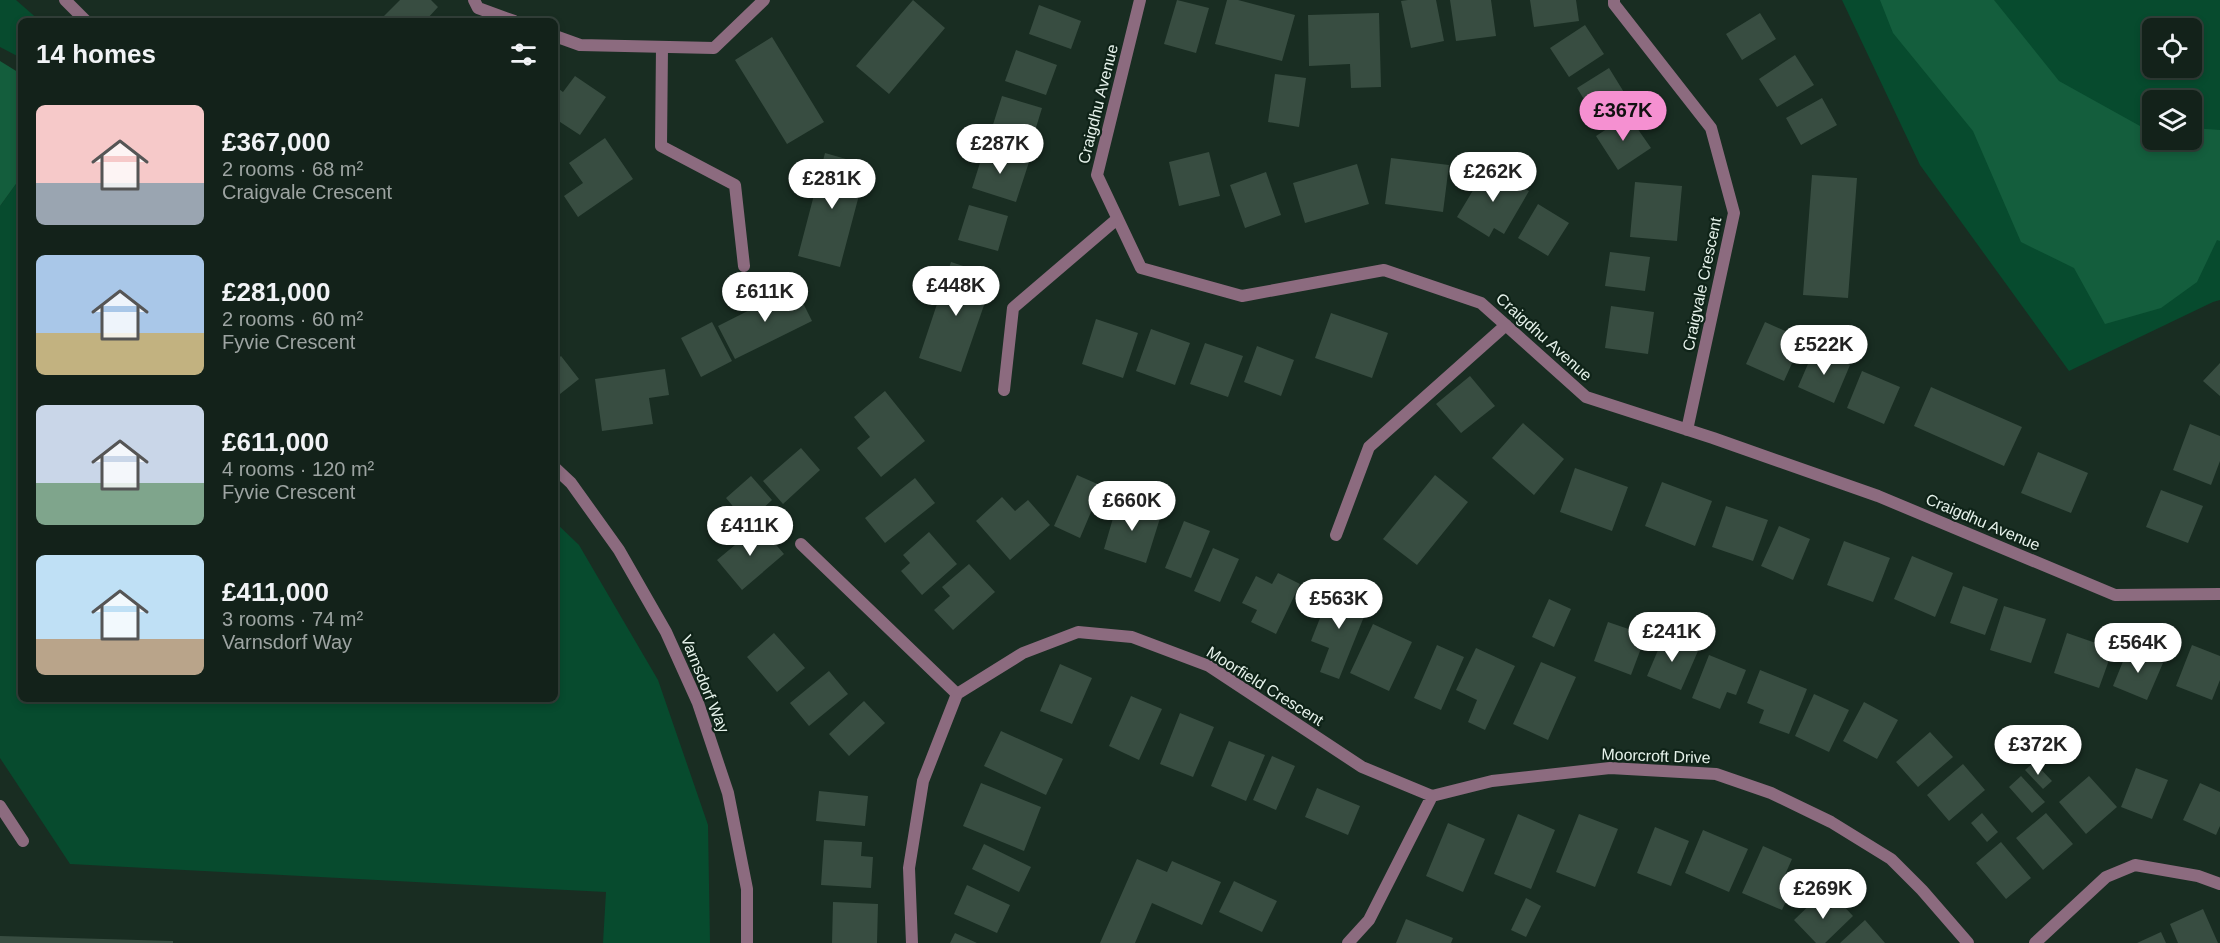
<!DOCTYPE html>
<html lang="en">
<head>
<meta charset="utf-8">
<style>
  :root { --surface:#13221a; --page:#1c2a23; --text:#f1f3f6; --muted:#9da4a2; --line:#323f39; --accent:#f590d1 }
  body { margin:0; font-family:Helvetica,sans-serif; background:var(--page); color:var(--text); height:100vh; display:flex; flex-direction:column; font-size:22px; white-space:nowrap }
  * { box-sizing:border-box; margin:0 }
  p { font-size:20px; color:var(--muted) }
  .icon { flex:none; width:33px; height:33px; fill:none; stroke:currentColor; stroke-width:2; stroke-linecap:round; stroke-linejoin:round }
  .map { position:relative; flex:1; overflow:hidden }
  .panel { position:absolute; left:18px; top:18px; width:540px; height:684px; display:flex; flex-direction:column; background:var(--surface); border-radius:9px; box-shadow:0 3px 9px #0003,0 0 0 2px var(--line) }
  .panel>* { flex:none }
  .controls { position:absolute; left:2142px; top:18px; display:grid; gap:12px }
  .controls a { display:grid; place-items:center; width:60px; height:60px; border-radius:9px; background:var(--surface); box-shadow:0 3px 9px #0003,0 0 0 2px var(--line); font-size:30px }
  .price { position:absolute; translate:-50% -51px; padding:0 14px; border-radius:21px; background:#fff; color:#222; font-size:20px; line-height:39px; filter:drop-shadow(0 2px 3px #0008) }
  .price::after { content:''; position:absolute; left:50%; top:36px; width:18px; height:14px; margin-left:-9px; background:inherit; clip-path:polygon(0 0,100% 0,50% 100%) }
  .price.on { background:var(--accent); color:#111 }
  ul { padding:0; list-style:none }
  li { display:flex; align-items:center; gap:18px; height:150px; padding:0 18px }
  li span { display:grid; place-items:center; flex:none; width:168px; height:120px; border-radius:9px; color:#555 }
  li>.icon { margin-inline-start:auto }
  span .icon { width:72px; height:72px; fill:#fffc; stroke-width:1 }
  li b { font-size:26px }
  h2 { display:flex; justify-content:space-between; align-items:center; height:72px; padding:0 18px; font-size:26px }
  .map>svg:first-child { display:block }
  .green { fill:#074b2e; fill-rule:evenodd }
  .forest { fill:#145e3d }
  .building { fill:#384d41 }
  .lines { fill:none; stroke-linecap:round; stroke-linejoin:round }
  .service { stroke:#8c6b7f; stroke-width:12 }
  .minor { stroke:#8c6b7f; stroke-width:12 }
  .labels { text-anchor:middle; dominant-baseline:central; stroke-width:4.5; stroke-linejoin:round; paint-order:stroke }
  .street-label { font-size:16px; fill:#e6f2eb; stroke:#0f2318 }
</style>
</head>
<body>
<div class="map">
<svg width="2220" height="943" viewBox="0 0 2220 943">
  <rect width="100%" height="100%" fill="#192d22"/>
  <!-- green -->
  <path class="green" d="M0,0H16L40,21H21V58L0,47Z
    M1842,0H2220V300L2213,302L2069,371L1920,165ZM2152,28H2192V68H2152ZM2152,100H2192V140H2152Z
    M21,177V699H555V522L579,545L658,680L708,825L710,943H603L606,892L70,864L0,758V206Z"/>
  <!-- forest -->
  <path class="forest" d="M1880,0H1994L2059,81L2140,126L2152,127V140H2192V128L2220,130V241L2217,240L2197,282L2161,308L2105,324L2074,268L2021,242L1973,131L1893,33Z
    M0,61L21,74V177L0,206Z"/>
  <!-- building -->
  <path class="building" d="M400,0H431L438,7L427,19L430,21H384L381,19Z
    M913,0L945,28L889,94L856,66Z
    M1177,0L1209,8L1196,53L1164,44Z
    M1227,0H1238L1295,15L1282,61L1215,44Z
    M1408,0H1436L1444,41L1411,48L1401,1Z
    M1450,0H1491L1496,36L1456,41Z
    M1530,0H1576L1579,21L1534,27Z
    M1039,5L1081,21L1071,49L1029,34Z
    M1379,13L1381,87L1351,88L1350,64L1309,66L1308,15Z
    M1760,13L1776,39L1742,60L1726,34Z
    M1585,25L1604,54L1569,77L1550,48Z
    M772,37L824,122L787,144L735,60Z
    M1016,50L1057,65L1046,95L1005,81Z
    M1795,55L1814,85L1777,107L1759,79Z
    M1609,68L1630,102L1598,122L1577,88Z
    M1275,74L1306,78L1299,127L1268,122Z
    M575,76L606,97L580,135L557,120L555,123V89L556,87L563,92Z
    M1002,96L1042,108L1031,144L991,131Z
    M1822,98L1837,125L1801,145L1786,118Z
    M1628,115L1651,148L1618,170L1596,136Z
    M605,138L633,179L578,217L564,196L583,183L569,163Z
    M985,147L1029,162L1016,202L972,188Z
    M1209,152L1220,196L1179,206L1169,162Z
    M825,153L867,165L840,267L798,256Z
    M1391,158L1449,165L1443,212L1385,204Z
    M1357,164L1369,204L1305,223L1293,183Z
    M1487,167L1529,191L1504,234L1494,228L1489,237L1457,217Z
    M1266,172L1281,215L1245,228L1230,185Z
    M1812,175L1857,178L1848,298L1803,295Z
    M1635,182L1682,186L1677,241L1630,237Z
    M1538,204L1569,223L1548,256L1518,238Z
    M969,205L1008,216L998,251L958,240Z
    M1610,252L1650,257L1645,291L1605,286Z
    M951,262L994,276L961,372L919,358Z
    M795,287L812,321L735,359L718,326Z
    M1611,306L1654,312L1648,354L1605,348Z
    M1331,313L1388,333L1372,378L1315,358Z
    M1096,319L1138,333L1123,378L1082,364Z
    M712,322L732,361L701,377L681,338Z
    M1765,322L1803,339L1784,381L1746,364Z
    M1151,329L1190,343L1175,385L1136,371Z
    M1205,343L1243,356L1228,397L1190,384Z
    M1257,346L1294,360L1281,396L1244,382Z
    M1814,350L1850,365L1834,403L1798,387Z
    M561,356L579,379L555,398V361Z
    M2220,363V396L2203,381Z
    M665,369L669,395L649,398L653,424L602,431L595,379Z
    M1862,371L1900,387L1884,424L1847,408Z
    M1470,376L1495,406L1461,433L1436,404Z
    M1931,387L2022,427L2004,466L1914,426Z
    M885,391L925,441L881,477L857,448L870,437L854,417Z
    M1523,423L1564,459L1534,495L1492,458Z
    M2190,424L2220,436V461L2211,485L2173,470Z
    M801,448L820,470L783,504L763,481Z
    M2038,452L2088,473L2071,513L2021,493Z
    M1575,468L1628,487L1612,531L1560,512Z
    M1077,475L1102,486L1080,538L1054,526Z
    M1435,475L1468,502L1417,565L1383,539Z
    M751,476L772,500L747,523L726,498Z
    M915,478L935,503L885,543L865,518Z
    M1662,482L1712,501L1695,546L1645,526Z
    M2161,490L2203,506L2188,543L2146,527Z
    M1002,497L1015,511L1028,500L1050,525L1010,560L976,521Z
    M1118,501L1161,515L1146,563L1104,549Z
    M1726,506L1768,520L1753,561L1712,547Z
    M1184,521L1210,531L1191,578L1165,568Z
    M759,525L784,554L742,590L717,560Z
    M1779,526L1810,539L1793,580L1761,566Z
    M929,532L957,564L922,595L901,571L910,563L903,555Z
    M1844,541L1890,558L1873,602L1827,585Z
    M1213,548L1239,559L1220,602L1194,591Z
    M1912,556L1953,573L1935,617L1894,599Z
    M969,564L995,592L953,630L934,610L950,596L942,587Z
    M1278,573L1300,584L1276,634L1251,622L1257,610L1242,603L1256,576L1272,584Z
    M1963,586L1998,599L1985,635L1950,623Z
    M1331,590L1369,604L1339,679L1320,672L1329,648L1311,641Z
    M1549,599L1571,609L1554,647L1532,637Z
    M2004,606L2046,619L2031,663L1990,650Z
    M1608,622L1646,635L1631,675L1594,661Z
    M1373,624L1412,642L1389,691L1350,673Z
    M774,633L805,668L777,692L747,657Z
    M2067,633L2113,649L2099,688L2054,673Z
    M1664,636L1698,651L1681,690L1647,676Z
    M1437,645L1464,657L1441,710L1414,698Z
    M2192,645L2220,656V680L2212,700L2176,686Z
    M1476,648L1515,666L1485,730L1468,722L1477,700L1456,690Z
    M2128,649L2163,663L2147,700L2113,686Z
    M1709,655L1746,670L1736,695L1727,692L1720,709L1692,698Z
    M1541,662L1576,677L1548,740L1513,724Z
    M1060,664L1092,678L1072,724L1040,711Z
    M1760,670L1807,689L1789,734L1759,723L1764,710L1747,703Z
    M829,671L848,694L809,726L790,703Z
    M1814,694L1849,710L1829,752L1795,736Z
    M1131,696L1162,709L1139,760L1109,746Z
    M864,701L885,723L849,756L829,734Z
    M1864,702L1898,720L1877,759L1843,741Z
    M1180,713L1214,727L1193,777L1160,764Z
    M1001,731L1063,759L1046,795L984,766Z
    M1930,732L1953,757L1918,787L1896,762Z
    M1229,741L1265,755L1246,801L1211,786Z
    M1272,756L1295,766L1276,810L1253,800Z
    M2034,762L2052,781L2043,789L2025,770Z
    M1963,764L1985,790L1949,821L1927,795Z
    M2136,768L2168,780L2152,819L2121,807Z
    M2021,776L2045,802L2032,813L2009,787Z
    M2089,776L2117,807L2086,834L2059,802Z
    M981,783L1041,807L1024,851L963,826Z
    M2200,783L2220,792V826L2216,835L2183,820Z
    M1317,788L1360,806L1348,835L1305,817Z
    M819,791L868,796L865,826L816,821Z
    M1982,813L1998,832L1987,842L1971,823Z
    M2046,813L2073,844L2043,870L2016,838Z
    M1518,814L1555,830L1531,889L1494,874Z
    M1579,814L1618,829L1595,887L1556,872Z
    M1448,823L1485,839L1463,892L1426,876Z
    M1655,827L1689,841L1671,886L1637,873Z
    M1703,830L1748,849L1729,892L1685,873Z
    M824,840L862,842L861,856L873,857L871,888L821,885Z
    M2001,842L2031,878L2006,899L1976,863Z
    M984,844L1031,867L1019,892L972,869Z
    M1763,846L1792,859L1784,877L1795,882L1782,910L1742,893Z
    M1137,859L1167,872L1172,861L1221,882L1202,925L1152,903L1135,943H1100Z
    M1234,881L1277,901L1262,932L1219,912Z
    M967,885L1010,905L997,933L954,914Z
    M1819,896L1831,909L1839,901L1853,916L1825,943H1816L1794,920Z
    M1526,898L1541,906L1526,937L1511,930Z
    M833,902L878,904L877,943H832Z
    M2203,909L2218,943H2178L2170,924Z
    M1406,919L1453,938L1451,943H1396Z
    M1865,920L1885,943H1840Z
    M2161,932L2166,943H2137Z
    M955,933L977,943H950Z
    M0,936L173,941V943H0Z"/>
  <g class="lines">
    <!-- service -->
    <path class="service" d="M0,806L23,841"/>
    <!-- minor -->
    <path class="minor" d="M65,0L86,21
      M474,0L478,8L514,21
      M1140,0L1097,175L1141,268L1242,296L1384,270L1481,303L1586,397L1713,438L1878,496L2115,595L2220,594
      M1614,0V4L1711,128L1734,213L1687,430
      M555,36L580,45L714,48L764,0
      M662,47L661,146L735,185L744,266
      M1004,390L1013,308L1117,219
      M555,468L571,483L619,550L666,632L698,703L728,793L747,889V943
      M1336,535L1369,447L1506,325
      M801,544L957,694
      M1432,796L1492,781L1610,768L1716,774L1771,793L1831,822L1891,859L1922,890L1968,943
      M912,943L909,868L923,781L957,694L1023,653L1078,632L1132,637L1209,666L1362,767L1432,796
      M1348,943L1369,920L1432,796
      M2035,943L2106,877L2135,865L2198,876L2220,884"/>
  </g>
  <g class="labels">
    <!-- street labels -->
    <g class="street-label">
      <text transform="translate(1098 104) rotate(-76)">Craigdhu Avenue</text>
      <text transform="translate(1702 284) rotate(-78)">Craigvale Crescent</text>
      <text transform="translate(1544 337) rotate(42)">Craigdhu Avenue</text>
      <text transform="translate(1983 522) rotate(23)">Craigdhu Avenue</text>
      <text transform="translate(705 684) rotate(68)">Varnsdorf Way</text>
      <text transform="translate(1265 686) rotate(32)">Moorfield Crescent</text>
      <text transform="translate(1656 756) rotate(2)">Moorcroft Drive</text>
    </g>
  </g>
</svg>
<div class="controls">
<a><svg class="icon" aria-label="locate" viewBox="0 0 24 24"><circle cx="12" cy="12" r="6"/><path d="M12 2v4M12 18v4M2 12h4M18 12h4"/></svg></a>
<a><svg class="icon" aria-label="layers" viewBox="0 0 24 24"><path d="M12 4l9 5-9 5-9-5zM3 14l9 5 9-5"/></svg></a>
</div>
<b class="price on" style="left:1623px;top:142px">£367K</b>
<b class="price" style="left:1000px;top:175px">£287K</b>
<b class="price" style="left:1493px;top:203px">£262K</b>
<b class="price" style="left:832px;top:210px">£281K</b>
<b class="price" style="left:956px;top:317px">£448K</b>
<b class="price" style="left:765px;top:323px">£611K</b>
<b class="price" style="left:1824px;top:376px">£522K</b>
<b class="price" style="left:1132px;top:532px">£660K</b>
<b class="price" style="left:750px;top:557px">£411K</b>
<b class="price" style="left:1339px;top:630px">£563K</b>
<b class="price" style="left:1672px;top:663px">£241K</b>
<b class="price" style="left:2138px;top:674px">£564K</b>
<b class="price" style="left:2038px;top:776px">£372K</b>
<b class="price" style="left:1823px;top:920px">£269K</b>
<section class="panel">
<h2>14 homes<svg class="icon" aria-label="filters" viewBox="0 0 24 24"><path d="M4 7h16M4 17h16"/><circle cx="9" cy="7" r="2"/><circle cx="15" cy="17" r="2"/></svg></h2>
<ul>
<li><span style="background:linear-gradient(#f6c9c9 65%,#9aa5b1 0)"><svg class="icon" aria-label="home" viewBox="0 0 24 24"><path d="M3 11l9-7 9 7M6 9v11h12V9"/></svg></span><div><b>£367,000</b><p>2 rooms · 68 m²</p><p>Craigvale Crescent</p></div></li>
<li><span style="background:linear-gradient(#a9c7e8 65%,#c2b280 0)"><svg class="icon" aria-label="home" viewBox="0 0 24 24"><path d="M3 11l9-7 9 7M6 9v11h12V9"/></svg></span><div><b>£281,000</b><p>2 rooms · 60 m²</p><p>Fyvie Crescent</p></div></li>
<li><span style="background:linear-gradient(#c9d6e8 65%,#7fa58c 0)"><svg class="icon" aria-label="home" viewBox="0 0 24 24"><path d="M3 11l9-7 9 7M6 9v11h12V9"/></svg></span><div><b>£611,000</b><p>4 rooms · 120 m²</p><p>Fyvie Crescent</p></div></li>
<li><span style="background:linear-gradient(#bfe0f5 70%,#b9a48a 0)"><svg class="icon" aria-label="home" viewBox="0 0 24 24"><path d="M3 11l9-7 9 7M6 9v11h12V9"/></svg></span><div><b>£411,000</b><p>3 rooms · 74 m²</p><p>Varnsdorf Way</p></div></li>
</ul>
</section>
</div>
</body>
</html>
